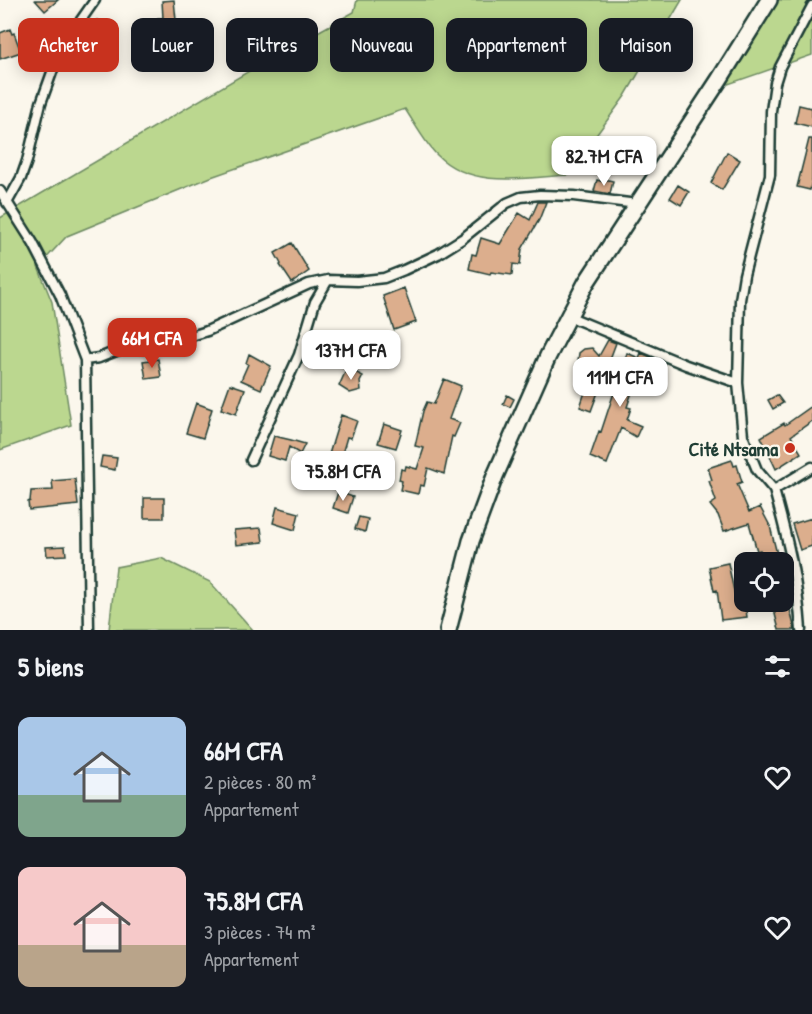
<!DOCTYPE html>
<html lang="fr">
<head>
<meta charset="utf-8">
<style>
  :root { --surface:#171b24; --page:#20242c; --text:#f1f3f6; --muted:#9ea1a6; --accent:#c8321e }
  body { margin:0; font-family:"Patrick Hand",sans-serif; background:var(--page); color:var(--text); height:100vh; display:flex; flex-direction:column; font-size:22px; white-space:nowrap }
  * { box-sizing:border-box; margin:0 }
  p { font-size:20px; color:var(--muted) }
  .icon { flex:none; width:33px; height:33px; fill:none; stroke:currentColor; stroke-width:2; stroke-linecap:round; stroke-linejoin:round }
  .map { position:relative; height:630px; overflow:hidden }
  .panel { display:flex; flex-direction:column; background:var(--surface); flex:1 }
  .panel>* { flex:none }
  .guide { position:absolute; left:18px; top:18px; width:777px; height:54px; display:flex; gap:12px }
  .fabs { position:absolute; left:734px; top:552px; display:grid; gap:12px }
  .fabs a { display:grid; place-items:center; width:60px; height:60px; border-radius:12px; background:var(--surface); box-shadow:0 3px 15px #0003; font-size:30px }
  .price { position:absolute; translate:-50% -51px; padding:0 14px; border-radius:12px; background:#fff; color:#222; font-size:20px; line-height:39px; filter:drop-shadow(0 2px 3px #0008) }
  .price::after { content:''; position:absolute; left:50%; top:36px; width:18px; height:14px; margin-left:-9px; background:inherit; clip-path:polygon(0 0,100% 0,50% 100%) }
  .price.current { background:var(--accent); color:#fff }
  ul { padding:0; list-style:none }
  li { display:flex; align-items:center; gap:18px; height:150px; padding:0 18px }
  li span { display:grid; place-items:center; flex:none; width:168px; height:120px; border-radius:12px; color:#555 }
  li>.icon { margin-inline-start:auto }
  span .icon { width:72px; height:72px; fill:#fffc; stroke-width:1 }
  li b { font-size:26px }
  h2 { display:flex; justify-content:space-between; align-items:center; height:72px; padding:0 18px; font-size:26px }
  .pill { padding:0 21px; border-radius:12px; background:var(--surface); box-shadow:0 3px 15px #0003; font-size:21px; line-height:54px }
  .pill.current { background:var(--accent); color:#fff }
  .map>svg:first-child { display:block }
  .green { fill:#bbd78f; stroke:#6d8a62; stroke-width:1.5 }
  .building { fill:#dcae8d; stroke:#1f3d34; stroke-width:1.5 }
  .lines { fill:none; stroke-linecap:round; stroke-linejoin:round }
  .street-casing { stroke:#1f3d34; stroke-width:13 }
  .highway-casing { stroke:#1f3d34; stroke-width:20 }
  .street { stroke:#fbf7ec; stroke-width:8 }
  .highway { stroke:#fbf7ec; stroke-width:15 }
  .poi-dot { fill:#c8321e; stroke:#fbf7ec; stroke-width:2 }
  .labels { text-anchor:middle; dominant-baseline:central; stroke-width:4.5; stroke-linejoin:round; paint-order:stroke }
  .poi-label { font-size:20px; font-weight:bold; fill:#1f3d34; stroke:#fbf7ec; text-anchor:end }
</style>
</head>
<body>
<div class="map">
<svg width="812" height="630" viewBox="0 0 812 630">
  <rect width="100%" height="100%" fill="#fbf7ec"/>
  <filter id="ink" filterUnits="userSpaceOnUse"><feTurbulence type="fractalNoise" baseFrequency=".0167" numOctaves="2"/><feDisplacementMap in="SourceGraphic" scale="12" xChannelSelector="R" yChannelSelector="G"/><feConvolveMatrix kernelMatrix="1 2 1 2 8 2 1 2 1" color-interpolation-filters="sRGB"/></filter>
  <g filter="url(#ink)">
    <!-- green -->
    <path class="green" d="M357,0H682L625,96L567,175C525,178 471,189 437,155C425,143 415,124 405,109L211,177L67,236L38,267L52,302L71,425L0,450V218L283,51L354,12Z
      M765,0H812V55L714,89Z
      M161,558L210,582L253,630H109L116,567Z"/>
    <!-- building -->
    <path class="building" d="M35,0H58L45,11Z
      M174,0L177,30L201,29V32L207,31L208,48L187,49L186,45H166L165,28H159L158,18H163L162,1Z
      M97,20L113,27L107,41L91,34Z
      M249,21L259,40L243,49L233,29Z
      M10,29L12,34L14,33L21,52L0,59V33Z
      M137,33L148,38L143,49H150V67L138,68Z
      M799,105L812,108V127L795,123Z
      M809,139H812V180L810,190L797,187Z
      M727,152L740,160L722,190L711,183Z
      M604,179L613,181L610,194L594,191L597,180L604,182Z
      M678,185L689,192L681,205L670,198Z
      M538,202H546L539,220L522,249L520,265L513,264L512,275L491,272L490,274L469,269L472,254L476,255L481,238L500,244L519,213L530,220Z
      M292,243L309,271L292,283L280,265L281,264L275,253Z
      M404,288L416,322L394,330L383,296Z
      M608,340L616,343L607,367L584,366L578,361L579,353L584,349L592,348L599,356Z
      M627,353L639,358L641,353L651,357L637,388L634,386L627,407L631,408L627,420L641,426L636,437L621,428L607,464L590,457L599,431L601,432Z
      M249,354L271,366L261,389L241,380L248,364L246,363Z
      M158,359L161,377L146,379L143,361Z
      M347,368L363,376L360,382L361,390L350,393L339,386Z
      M444,379L461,386L449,419L460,423L454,437L452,436L444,474L428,468L424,486L420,485L418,494L400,490L402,481L399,480L401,469L405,470L406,466L417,469L424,448L415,446L423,411L427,402L434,404Z
      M588,383L600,387L591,411L580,407Z
      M230,384L245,389L236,414L221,409Z
      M507,395L514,399L510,407L503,404Z
      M777,395L783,403L773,409L768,400Z
      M196,403L212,409L203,438L186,433Z
      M812,406V421L791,436L801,453L776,469L761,437L784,423L785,425Z
      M341,415L357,421L351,438L347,437L335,478L323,474Z
      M384,424L402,430L396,448L378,443Z
      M274,436L291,440L305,444L300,454L289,447L285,461L268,456Z
      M102,456L117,458L115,470L100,467Z
      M732,460L734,466L737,465L742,482L737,484L749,512L760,507L770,526L779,562H763L760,550L757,551L749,523L724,531L718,515L710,505L716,501L709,481L712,480L708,468Z
      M75,479L78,505L29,510L28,502L30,501L31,491L53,490L52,481Z
      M338,492L353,497L348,513L333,508Z
      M144,498H164V518H144Z
      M277,507L299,513L295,530L273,523Z
      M359,517L368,519L365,532L355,529Z
      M812,518V546L800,550L792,524Z
      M261,528L263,542L236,545L234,530Z
      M65,546L66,555L47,556L46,547Z
      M728,563L735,596L744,595V602H768V605L746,610L747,617L721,620L717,590L714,591L709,567Z
      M772,602H788L795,630H779Z"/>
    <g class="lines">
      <!-- street casing -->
      <g class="street-casing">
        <path id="street" d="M812,6L780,67L775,83L771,111L770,175L744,275L740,300L738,383L743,436L757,470L774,490L812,467
          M0,191L33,243L60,295L85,360L89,630
          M7,203L21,178L27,161L41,103L60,50L95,0
          M568,316L686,365L738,383
          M85,360L99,358L124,348L151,349L207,331L309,284L328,280L357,281L384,278L404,270L438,254L462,239L507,203L521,197L540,195L574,196L637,204
          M251,460L299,355L315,302L328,280
          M774,490C787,537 798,582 801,630"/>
      </g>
      <!-- highway casing -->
      <g class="highway-casing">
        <path id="highway" d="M448,630L471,541L495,476L548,356L586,283L719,80L769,0"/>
      </g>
      <!-- street -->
      <use href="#street" class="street"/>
      <!-- highway -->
      <use href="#highway" class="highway"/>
    </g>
  </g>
  <!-- markers -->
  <circle class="poi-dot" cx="790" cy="448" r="6"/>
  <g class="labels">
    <!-- poi labels -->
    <g class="poi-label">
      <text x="778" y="448">Cité Ntsama</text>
    </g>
  </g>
</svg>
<div class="fabs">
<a><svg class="icon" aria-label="locate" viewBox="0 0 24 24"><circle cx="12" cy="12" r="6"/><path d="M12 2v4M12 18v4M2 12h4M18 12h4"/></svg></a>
</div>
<b class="price" style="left:604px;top:187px">82.7M CFA</b>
<b class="price current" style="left:152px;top:369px">66M CFA</b>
<b class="price" style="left:351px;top:381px">137M CFA</b>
<b class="price" style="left:620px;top:408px">111M CFA</b>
<b class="price" style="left:343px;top:502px">75.8M CFA</b>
<div class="guide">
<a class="pill current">Acheter</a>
<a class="pill">Louer</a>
<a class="pill">Filtres</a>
<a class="pill">Nouveau</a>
<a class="pill">Appartement</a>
<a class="pill">Maison</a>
</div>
</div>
<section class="panel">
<h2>5 biens<svg class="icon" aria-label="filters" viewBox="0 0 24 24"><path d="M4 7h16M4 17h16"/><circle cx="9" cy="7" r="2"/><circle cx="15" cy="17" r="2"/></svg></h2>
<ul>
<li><span style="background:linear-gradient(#a9c7e8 65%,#7fa58c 0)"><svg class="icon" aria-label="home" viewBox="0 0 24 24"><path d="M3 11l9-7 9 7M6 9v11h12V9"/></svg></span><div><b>66M CFA</b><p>2 pièces · 80 m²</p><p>Appartement</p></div><svg class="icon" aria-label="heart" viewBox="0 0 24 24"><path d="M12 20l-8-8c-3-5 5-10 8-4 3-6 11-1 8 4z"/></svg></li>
<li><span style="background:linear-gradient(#f6c9c9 65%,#b9a48a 0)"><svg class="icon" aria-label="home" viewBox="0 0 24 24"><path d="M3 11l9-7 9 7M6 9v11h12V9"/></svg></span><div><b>75.8M CFA</b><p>3 pièces · 74 m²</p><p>Appartement</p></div><svg class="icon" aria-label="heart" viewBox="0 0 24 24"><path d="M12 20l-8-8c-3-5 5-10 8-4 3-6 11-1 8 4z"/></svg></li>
</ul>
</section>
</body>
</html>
